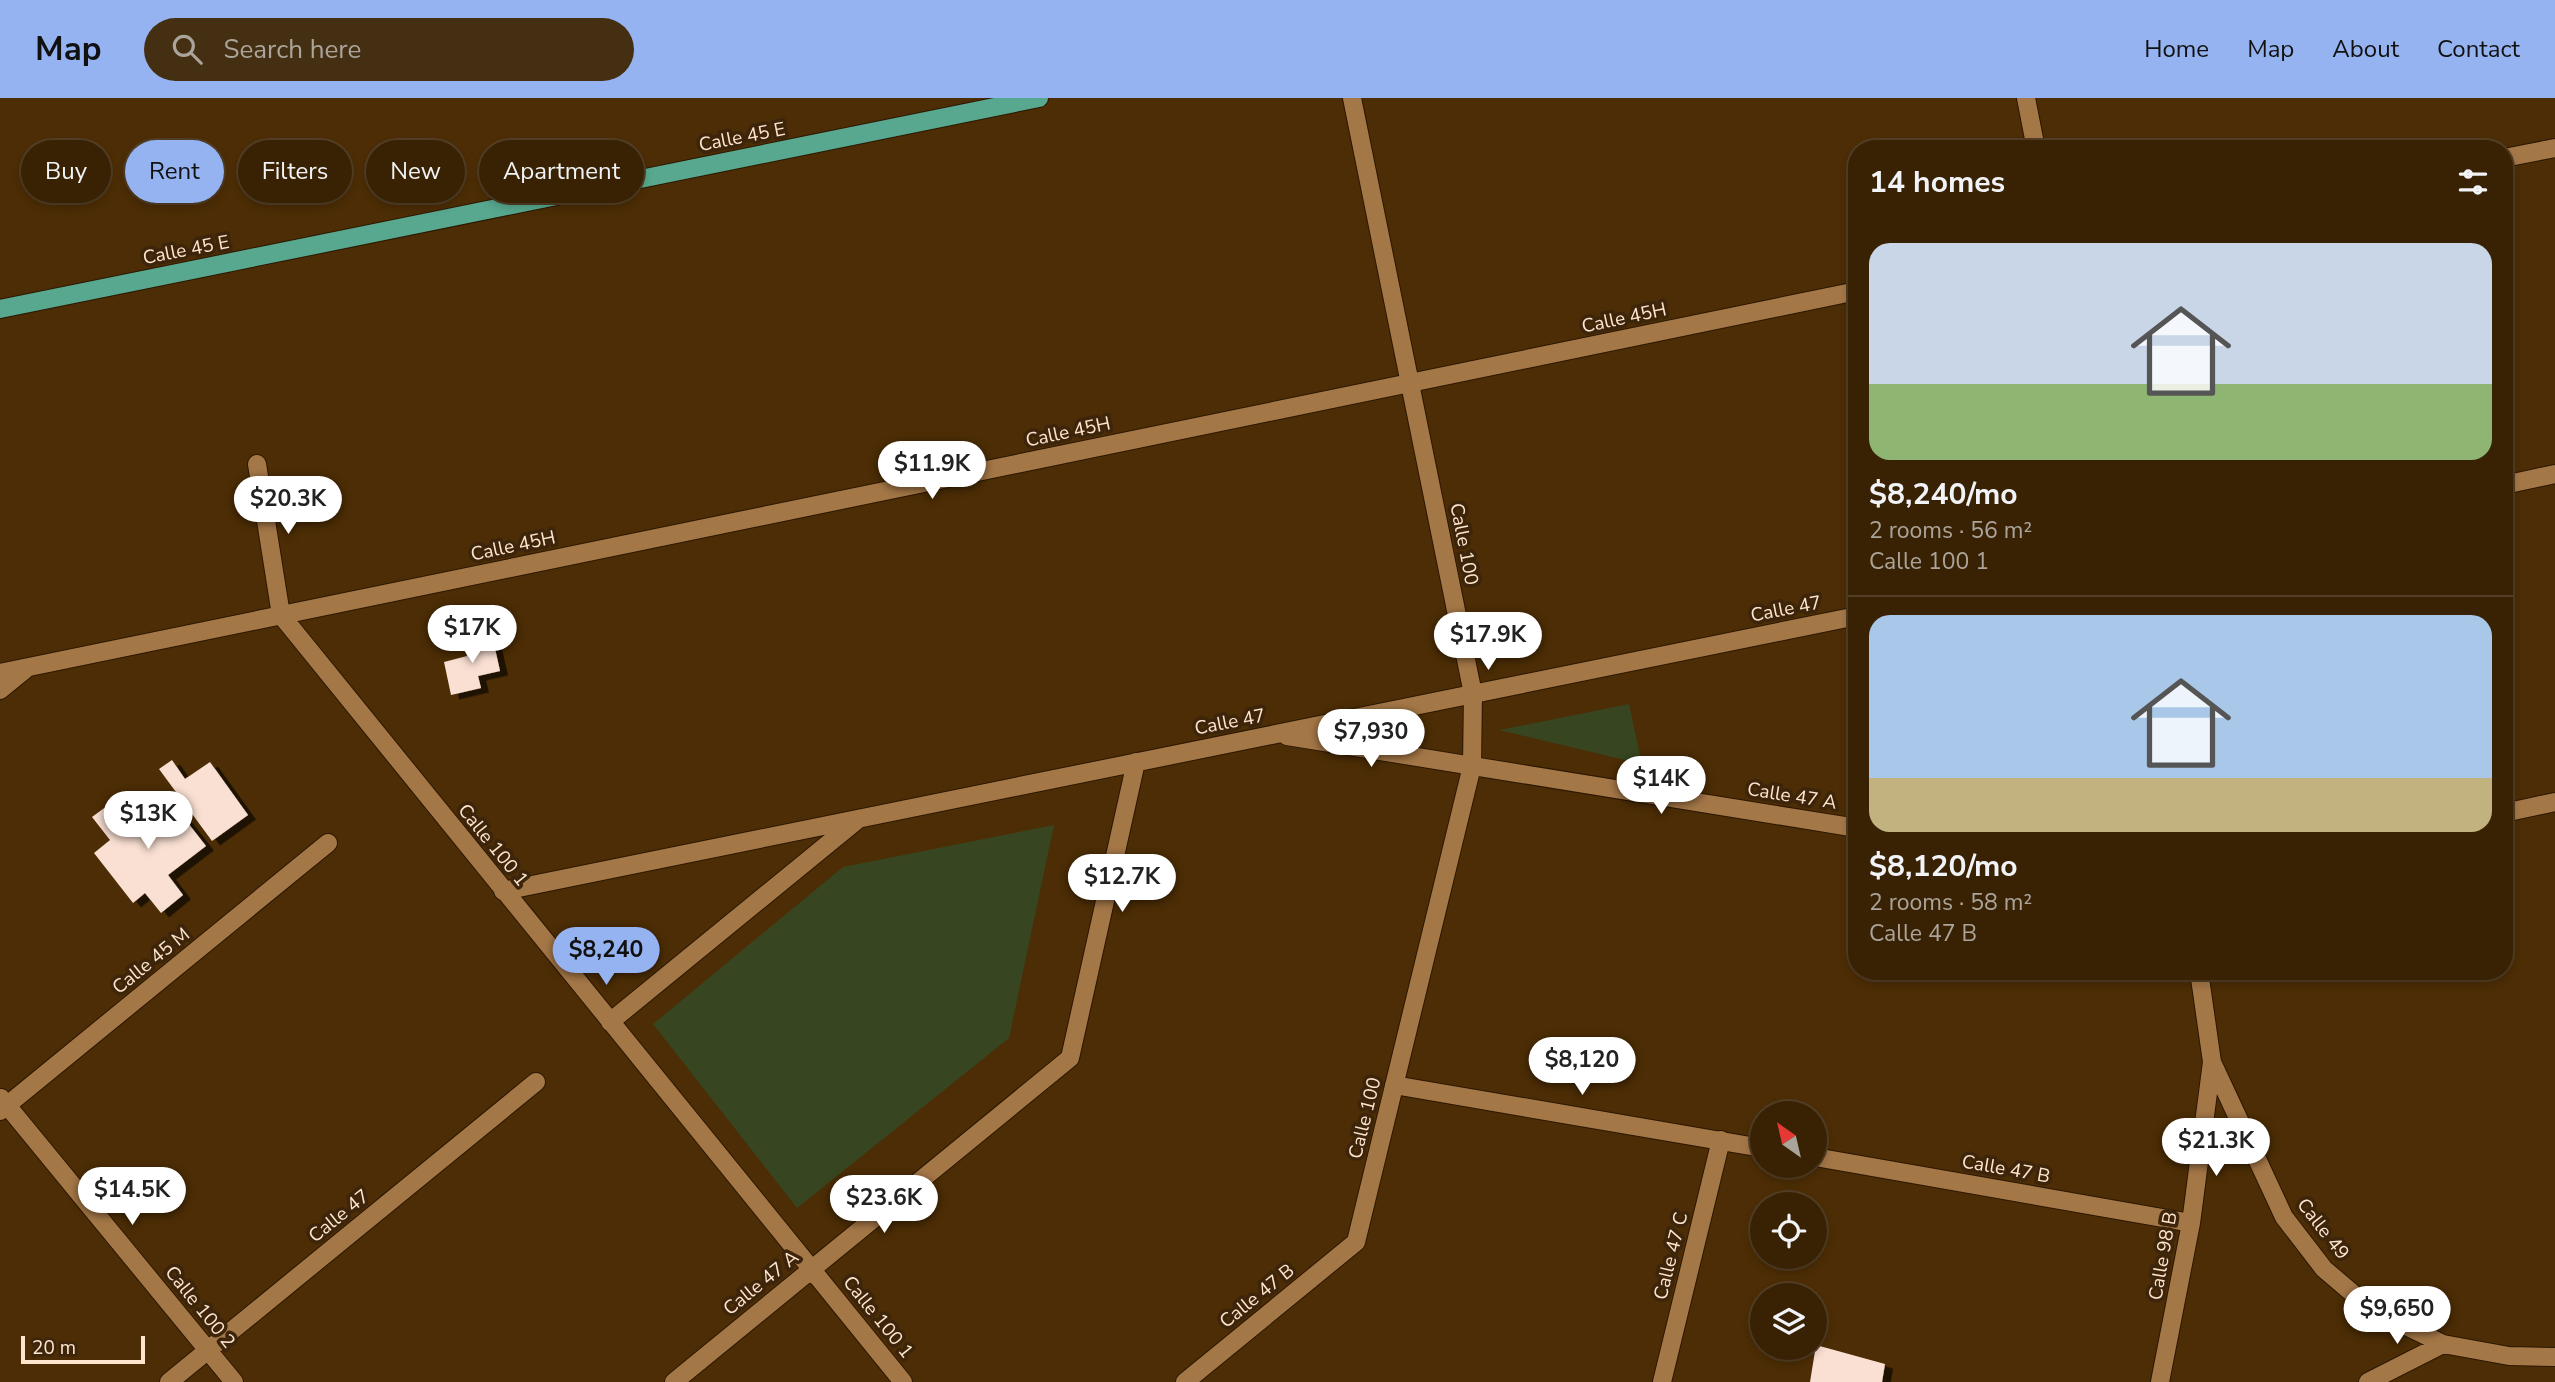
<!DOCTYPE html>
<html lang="en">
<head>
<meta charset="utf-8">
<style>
  :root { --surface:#392204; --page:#442f13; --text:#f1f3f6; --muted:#aba49a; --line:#533f26; --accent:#95b2f1 }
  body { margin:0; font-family:"Nunito Sans",sans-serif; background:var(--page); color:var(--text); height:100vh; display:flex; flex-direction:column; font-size:26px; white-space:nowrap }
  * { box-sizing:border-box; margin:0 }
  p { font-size:23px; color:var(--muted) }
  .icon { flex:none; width:38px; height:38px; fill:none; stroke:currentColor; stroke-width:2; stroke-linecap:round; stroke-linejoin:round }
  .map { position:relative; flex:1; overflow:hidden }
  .details { position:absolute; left:1848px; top:42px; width:665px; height:840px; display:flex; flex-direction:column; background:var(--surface); border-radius:28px; box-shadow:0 4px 10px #0003,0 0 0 2px var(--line) }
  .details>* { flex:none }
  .guide { position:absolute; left:21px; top:42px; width:665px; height:63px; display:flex; gap:14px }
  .needle { width:46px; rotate:326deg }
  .fabs { position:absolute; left:1750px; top:1003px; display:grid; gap:14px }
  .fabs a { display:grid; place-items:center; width:77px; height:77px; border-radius:50%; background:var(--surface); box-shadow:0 4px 10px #0003,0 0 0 2px var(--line); font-size:35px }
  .scale { position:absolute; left:21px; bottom:18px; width:124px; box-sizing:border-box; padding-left:7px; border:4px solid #ffe5cd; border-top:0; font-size:19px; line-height:24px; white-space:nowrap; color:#ffe5cd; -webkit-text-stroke:5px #3c250b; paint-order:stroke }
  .price { position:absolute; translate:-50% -60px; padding:0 16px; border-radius:24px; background:#fff; color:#222; font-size:23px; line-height:46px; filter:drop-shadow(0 2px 4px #0008) }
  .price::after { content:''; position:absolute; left:50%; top:42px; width:21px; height:16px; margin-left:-10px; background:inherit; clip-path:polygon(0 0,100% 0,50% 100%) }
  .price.active { background:var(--accent); color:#111 }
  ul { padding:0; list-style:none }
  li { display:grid; align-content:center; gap:14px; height:371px; padding:0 21px }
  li+li { border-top:2px solid var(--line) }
  li span { display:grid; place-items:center; height:217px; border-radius:21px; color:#555 }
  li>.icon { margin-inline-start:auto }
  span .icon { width:126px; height:126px; fill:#fffc; stroke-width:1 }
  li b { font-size:30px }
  h2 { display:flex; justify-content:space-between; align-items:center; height:84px; padding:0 21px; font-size:30px }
  .pill { padding:0 24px; border-radius:32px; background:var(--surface); box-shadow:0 4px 10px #0003,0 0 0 2px var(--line); font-size:24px; line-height:63px }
  .pill.active { background:var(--accent); color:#111 }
  header { display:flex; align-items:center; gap:42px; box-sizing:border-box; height:98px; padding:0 35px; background:var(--accent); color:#111 }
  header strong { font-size:33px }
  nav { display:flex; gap:38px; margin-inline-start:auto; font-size:24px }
  .search { width:490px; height:63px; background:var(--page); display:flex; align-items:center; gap:18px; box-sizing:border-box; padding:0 24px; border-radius:38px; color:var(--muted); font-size:26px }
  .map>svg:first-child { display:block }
  .green { fill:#374620 }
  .building { fill:#fae0d3; filter:url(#shadow) }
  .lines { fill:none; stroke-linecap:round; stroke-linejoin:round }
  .minor-casing { stroke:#2c1700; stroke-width:20 }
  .major-casing { stroke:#2c1700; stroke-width:20 }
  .minor { stroke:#a47747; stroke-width:18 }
  .major { stroke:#57a88e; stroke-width:18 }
  .labels { text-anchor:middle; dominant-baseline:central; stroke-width:7; stroke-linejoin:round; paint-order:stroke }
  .street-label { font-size:19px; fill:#ffe5cd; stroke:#3c250b }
</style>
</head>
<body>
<header>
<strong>Map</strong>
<div class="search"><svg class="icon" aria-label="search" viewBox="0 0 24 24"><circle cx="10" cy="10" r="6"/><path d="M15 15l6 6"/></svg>Search here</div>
<nav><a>Home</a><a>Map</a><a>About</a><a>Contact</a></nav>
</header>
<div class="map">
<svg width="2555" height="1284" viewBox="0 0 2555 1284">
  <defs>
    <filter id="shadow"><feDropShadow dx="8" dy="4.5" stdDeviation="0" flood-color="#0009"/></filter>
  </defs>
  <rect width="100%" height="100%" fill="#4c2d05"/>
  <!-- green -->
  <path class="green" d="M1629,606L1642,666L1499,632H1500Z
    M1054,727L1009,940L797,1110L653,926L843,769Z"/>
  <!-- building -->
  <path class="building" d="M492,537L500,573L478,578L481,590L451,597L444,564L467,558L463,544Z
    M172,662L185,681L210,664L248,717L212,743L159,671Z
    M166,697L206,748L168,777L183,797L161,815L145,795L133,805L94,755L110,742L92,719L111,705L128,727Z
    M1816,1247L1885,1266L1882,1284H1810Z"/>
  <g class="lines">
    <!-- minor casing -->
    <g class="minor-casing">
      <path id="minor" d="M2026,0L2036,51
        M2504,60L2555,50
        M257,366L281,517L903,1284
        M2504,387L2555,376
        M0,575L1857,193
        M0,592L27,570
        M1287,638L1857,730
        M2504,715L2555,704
        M503,793L1857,518
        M610,924L856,723
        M2212,964L2284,1119L2324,1171L2371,1211L2443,1246L2509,1258L2555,1259
        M1394,987L1762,1050
        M1,1000L234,1284
        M0,1013L328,745
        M1815,1059L2191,1125
        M169,1284L536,984
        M674,1284L1070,960L1136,664
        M1185,1284L1356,1144L1472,668L1473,596L1352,0
        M1662,1284L1721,1042
        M2160,1284L2191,1125L2212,964L2199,873
        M2368,1284L2443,1246"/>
    </g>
    <!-- major casing -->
    <g class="major-casing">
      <path id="major" d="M0,211L1039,0"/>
    </g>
    <!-- minor -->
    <use href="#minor" class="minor"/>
    <!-- major -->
    <use href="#major" class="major"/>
  </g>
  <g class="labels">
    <!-- street labels -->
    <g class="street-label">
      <text transform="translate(742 39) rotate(-11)">Calle 45 E</text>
      <text transform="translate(186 152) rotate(-11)">Calle 45 E</text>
      <text transform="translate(1624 220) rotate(-12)">Calle 45H</text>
      <text transform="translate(1068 334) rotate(-12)">Calle 45H</text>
      <text transform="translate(1464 446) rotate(79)">Calle 100</text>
      <text transform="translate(513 448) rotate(-12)">Calle 45H</text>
      <text transform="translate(1786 511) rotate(-11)">Calle 47</text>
      <text transform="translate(1230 624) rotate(-11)">Calle 47</text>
      <text transform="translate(1792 698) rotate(9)">Calle 47 A</text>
      <text transform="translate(493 747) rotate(51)">Calle 100 1</text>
      <text transform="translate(151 863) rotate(-39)">Calle 45 M</text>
      <text transform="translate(1365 1020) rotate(-76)">Calle 100</text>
      <text transform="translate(2006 1071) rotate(10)">Calle 47 B</text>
      <text transform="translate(339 1118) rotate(-39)">Calle 47</text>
      <text transform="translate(2323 1131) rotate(52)">Calle 49</text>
      <text transform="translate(1671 1158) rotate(-76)">Calle 47 C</text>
      <text transform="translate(2163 1158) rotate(-80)">Calle 98 B</text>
      <text transform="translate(761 1185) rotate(-39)">Calle 47 A</text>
      <text transform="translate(1257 1198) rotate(-39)">Calle 47 B</text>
      <text transform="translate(200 1209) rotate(51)">Calle 100 2</text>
      <text transform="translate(878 1219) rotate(51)">Calle 100 1</text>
    </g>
  </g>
</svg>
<div class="fabs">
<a><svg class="needle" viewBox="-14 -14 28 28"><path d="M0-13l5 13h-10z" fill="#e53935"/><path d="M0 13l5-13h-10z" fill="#aba49a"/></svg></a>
<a><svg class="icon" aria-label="locate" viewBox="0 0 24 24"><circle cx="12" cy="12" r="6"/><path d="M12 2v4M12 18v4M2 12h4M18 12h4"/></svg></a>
<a><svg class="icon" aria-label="layers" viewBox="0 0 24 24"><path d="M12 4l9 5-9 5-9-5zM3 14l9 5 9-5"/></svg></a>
</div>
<div class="scale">20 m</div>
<b class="price" style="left:932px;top:403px">$11.9K</b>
<b class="price" style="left:288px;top:438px">$20.3K</b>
<b class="price" style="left:472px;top:567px">$17K</b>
<b class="price" style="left:1488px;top:574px">$17.9K</b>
<b class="price" style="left:1371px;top:671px">$7,930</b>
<b class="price" style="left:1661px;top:718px">$14K</b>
<b class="price" style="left:148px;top:753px">$13K</b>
<b class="price" style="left:1122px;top:816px">$12.7K</b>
<b class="price active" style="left:606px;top:889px">$8,240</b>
<b class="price" style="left:1582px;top:999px">$8,120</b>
<b class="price" style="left:2216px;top:1080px">$21.3K</b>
<b class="price" style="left:132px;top:1129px">$14.5K</b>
<b class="price" style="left:884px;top:1137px">$23.6K</b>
<b class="price" style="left:2397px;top:1248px">$9,650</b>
<div class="guide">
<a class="pill">Buy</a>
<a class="pill active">Rent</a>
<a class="pill">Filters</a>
<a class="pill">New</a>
<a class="pill">Apartment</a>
</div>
<section class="details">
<h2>14 homes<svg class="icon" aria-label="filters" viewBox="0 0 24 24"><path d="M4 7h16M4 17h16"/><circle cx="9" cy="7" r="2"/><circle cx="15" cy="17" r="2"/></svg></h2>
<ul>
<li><span style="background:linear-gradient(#c9d6e8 65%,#8fb573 0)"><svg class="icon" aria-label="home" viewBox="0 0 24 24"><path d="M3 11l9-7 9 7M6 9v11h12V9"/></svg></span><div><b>$8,240/mo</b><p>2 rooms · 56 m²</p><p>Calle 100 1</p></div></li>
<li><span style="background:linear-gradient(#a9c7e8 75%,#c2b280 0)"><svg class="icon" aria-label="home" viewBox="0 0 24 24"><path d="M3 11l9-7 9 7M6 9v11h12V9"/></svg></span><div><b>$8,120/mo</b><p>2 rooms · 58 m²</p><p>Calle 47 B</p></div></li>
</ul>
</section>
</div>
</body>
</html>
